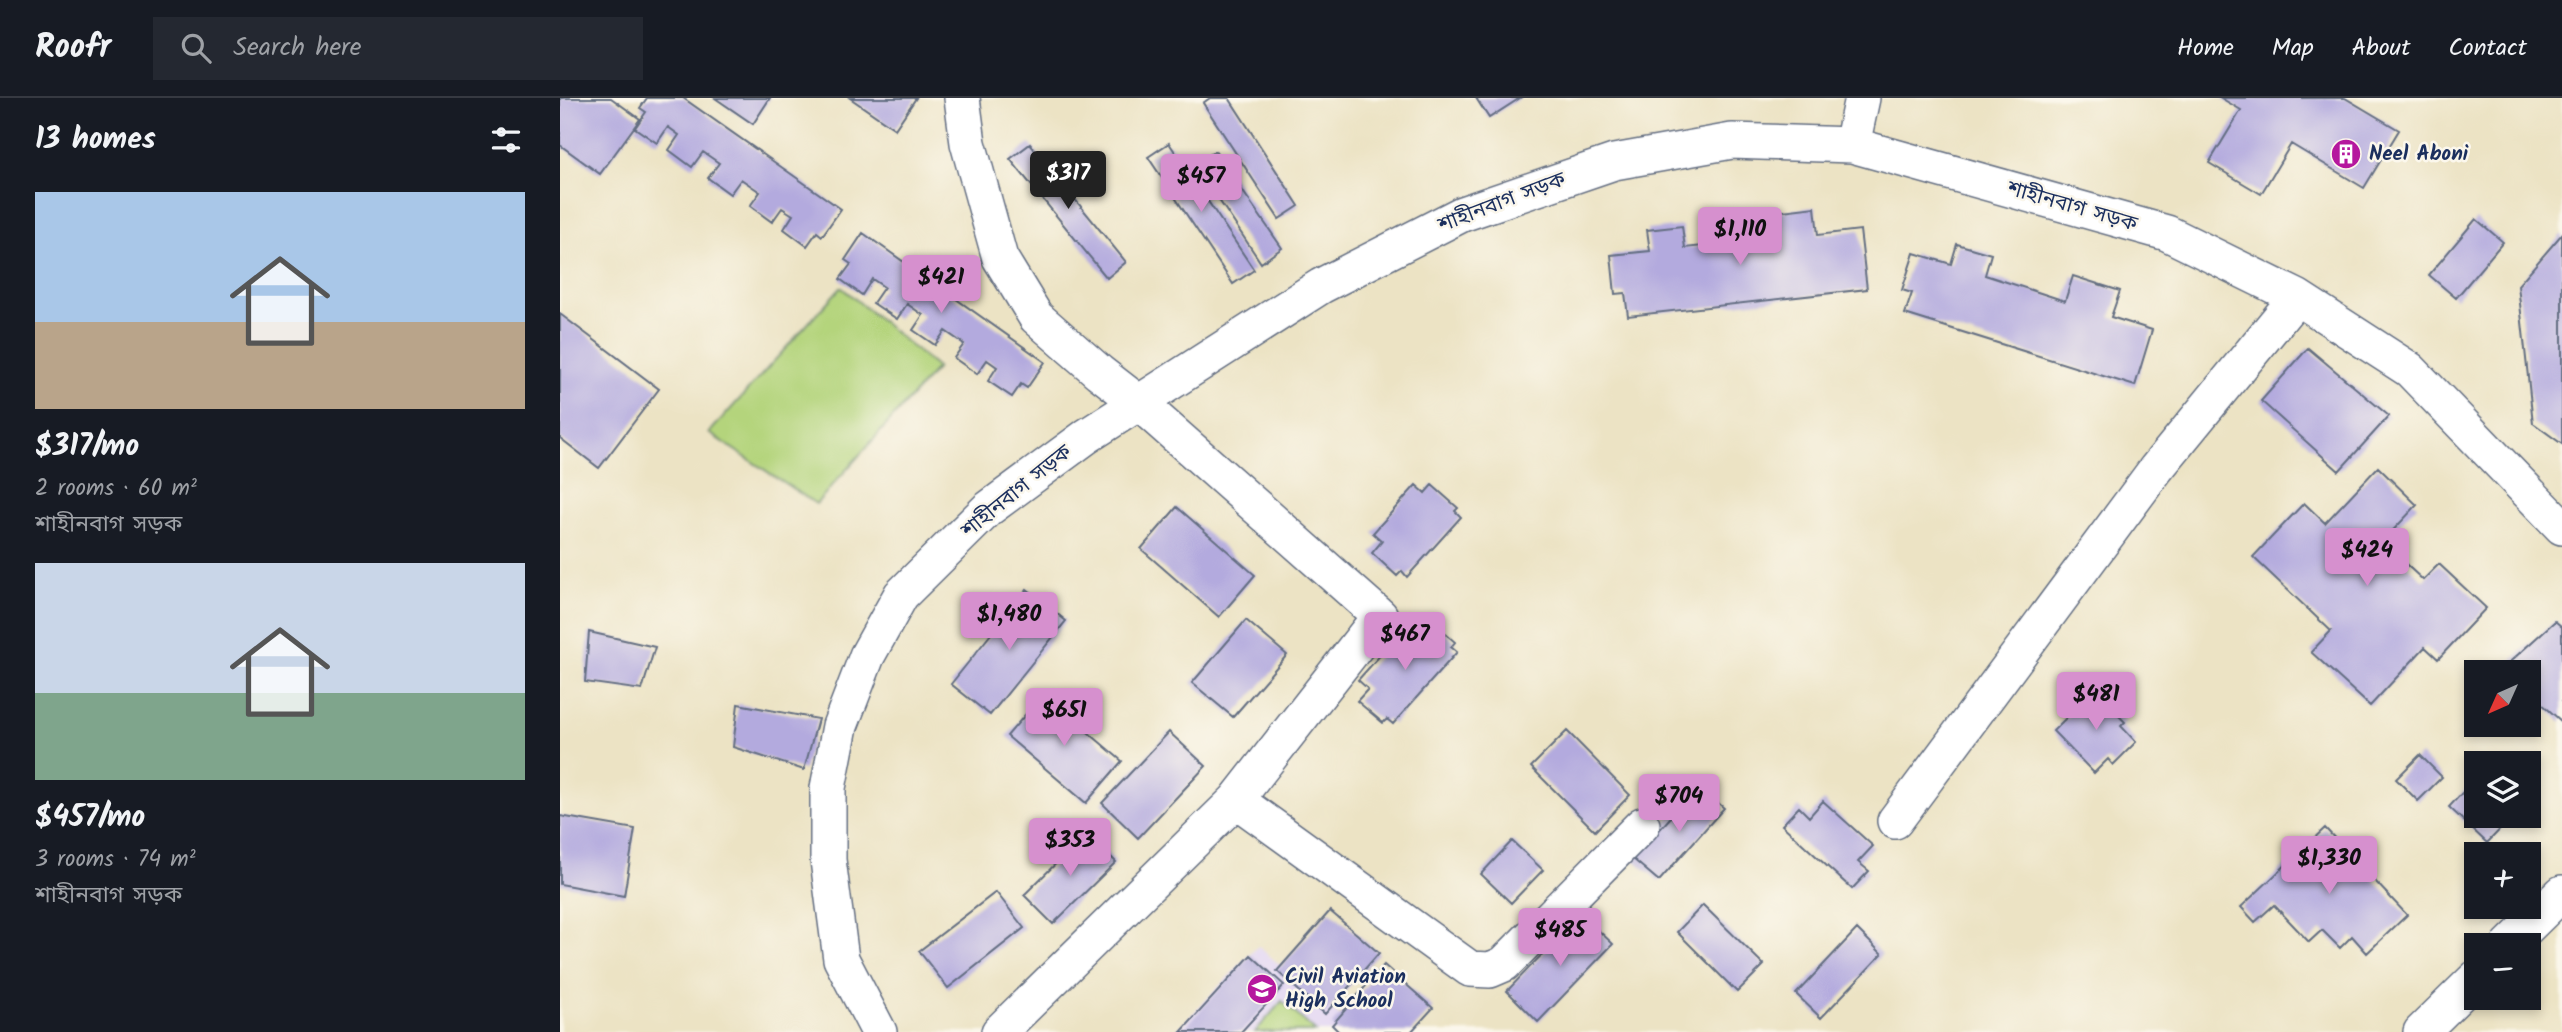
<!DOCTYPE html>
<html lang="en">
<head>
<meta charset="utf-8">
<style>
  :root { --surface:#171b24; --page:#242831; --text:#f1f3f6; --muted:#9ea1a6; --line:#363941; --accent:#d690ce }
  body { margin:0; font-family:Kalam,"Noto Sans Bengali",sans-serif; background:var(--page); color:var(--text); height:100vh; display:flex; flex-direction:column; font-size:26px; white-space:nowrap }
  * { box-sizing:border-box; margin:0 }
  p { font-size:23px; color:var(--muted) }
  .icon { flex:none; width:38px; height:38px; fill:none; stroke:currentColor; stroke-width:2; stroke-linecap:round; stroke-linejoin:round }
  .map { position:relative; flex:1; overflow:hidden }
  .details { display:flex; flex-direction:column; background:var(--surface); width:560px }
  .details>* { flex:none }
  .needle { width:46px; rotate:225deg }
  .tools { position:absolute; left:1904px; top:562px; display:grid; gap:14px }
  .tools a { display:grid; place-items:center; width:77px; height:77px; border-radius:0px; background:var(--surface); box-shadow:0 4px 10px #0003; font-size:35px }
  .price { position:absolute; translate:-50% -60px; padding:0 16px; border-radius:7px; background:var(--accent); color:#111; font-size:23px; line-height:46px; filter:drop-shadow(0 2px 4px #0008) }
  .price::after { content:''; position:absolute; left:50%; top:42px; width:21px; height:16px; margin-left:-10px; background:inherit; clip-path:polygon(0 0,100% 0,50% 100%) }
  .price.on { background:#222; color:#fff }
  ul { padding:0; list-style:none }
  li { display:grid; align-content:center; gap:14px; height:371px; padding:0 35px }
  li span { display:grid; place-items:center; height:217px; border-radius:0px; color:#555 }
  li>.icon { margin-inline-start:auto }
  span .icon { width:126px; height:126px; fill:#fffc; stroke-width:1 }
  li b { font-size:30px }
  h2 { display:flex; justify-content:space-between; align-items:center; height:84px; padding:0 35px; font-size:30px }
  header { display:flex; align-items:center; gap:42px; box-sizing:border-box; height:98px; padding:0 35px; background:var(--surface); border-bottom:2px solid var(--line) }
  header strong { font-size:33px }
  nav { display:flex; gap:38px; margin-inline-start:auto; font-size:24px }
  .search { width:490px; height:63px; background:var(--page); display:flex; align-items:center; gap:18px; box-sizing:border-box; padding:0 24px; border-radius:0px; color:var(--muted); font-size:26px }
  main { display:flex; flex:1; min-height:0 }
  .map>svg:first-child { display:block }
  .built { fill:#e1d4f4 }
  .green { fill:#b4d47b; stroke:#68826c; stroke-width:2 }
  .building { fill:#b3aade }
  .lines { fill:none; stroke-linecap:round; stroke-linejoin:round }
  .minor-casing { stroke:#646e82; stroke-width:38 }
  .minor { stroke:#fff; stroke-width:35 }
  .labels { text-anchor:middle; dominant-baseline:central; stroke-width:5; stroke-linejoin:round; paint-order:stroke }
  .poi-label { font-size:21px; font-weight:bold; fill:#1b2f5e; stroke:#fbf7ec; text-anchor:start }
  .street-label { font-size:21px; fill:#1b2f5e; stroke:#fbf7ec }
</style>
</head>
<body>
<header>
<strong>Roofr</strong>
<div class="search"><svg class="icon" aria-label="search" viewBox="0 0 24 24"><circle cx="10" cy="10" r="6"/><path d="M15 15l6 6"/></svg>Search here</div>
<nav><a>Home</a><a>Map</a><a>About</a><a>Contact</a></nav>
</header>
<main>
<section class="details">
<h2>13 homes<svg class="icon" aria-label="filters" viewBox="0 0 24 24"><path d="M4 7h16M4 17h16"/><circle cx="9" cy="7" r="2"/><circle cx="15" cy="17" r="2"/></svg></h2>
<ul>
<li><span style="background:linear-gradient(#a9c7e8 60%,#b9a48a 0)"><svg class="icon" aria-label="home" viewBox="0 0 24 24"><path d="M3 11l9-7 9 7M6 9v11h12V9"/></svg></span><div><b>$317/mo</b><p>2 rooms · 60 m²</p><p>শাহীনবাগ সড়ক</p></div></li>
<li><span style="background:linear-gradient(#c9d6e8 60%,#7fa58c 0)"><svg class="icon" aria-label="home" viewBox="0 0 24 24"><path d="M3 11l9-7 9 7M6 9v11h12V9"/></svg></span><div><b>$457/mo</b><p>3 rooms · 74 m²</p><p>শাহীনবাগ সড়ক</p></div></li>
</ul>
</section>
<div class="map">
<svg width="2002" height="934" viewBox="0 0 2002 934">
  <rect width="100%" height="100%" fill="#fbf7ec"/>
  <filter id="ink" filterUnits="userSpaceOnUse"><feTurbulence type="fractalNoise" baseFrequency=".0143" numOctaves="2"/><feDisplacementMap in="SourceGraphic" scale="14" xChannelSelector="R" yChannelSelector="G"/><feConvolveMatrix kernelMatrix="1 2 1 2 8 2 1 2 1" color-interpolation-filters="sRGB"/></filter>
  <filter id="wash" filterUnits="userSpaceOnUse"><feTurbulence type="fractalNoise" baseFrequency=".00686" numOctaves="4" result="noise"/><feDisplacementMap in="SourceGraphic" scale="28" xChannelSelector="R" yChannelSelector="G"/><feGaussianBlur stdDeviation="1.57" result="paint"/><feColorMatrix in="noise" values="0 0 0 0 0 0 0 0 0 0 0 0 0 0 0 0 0 1.4 0 .05"/><feComposite in="paint" operator="in"/></filter>
  <g filter="url(#wash)">
    <rect width="100%" height="100%" fill="#ece3c4"/>
    <!-- built -->
    <path class="built" d="M698,848L798,934H615Z"/>
    <!-- green -->
    <path class="green" d="M281,189L377,270L256,406L149,335Z
      M722,903L756,934H695Z"/>
    <g id="blocks">
      <!-- building -->
      <path class="building" d="M0,0H51L80,21L40,76L0,47Z
        M87,0H123L281,111L262,138L257,134L247,148L224,131L233,117L222,110L212,124L190,108L200,94L181,81L170,96L148,80L159,65L143,54L132,69L109,52L119,37L108,29L97,45L75,30L86,14L80,10Z
        M155,0H210L193,26Z
        M290,0H356L335,31Z
        M650,0H669L739,108L719,121L643,5Z
        M916,0H960L929,20Z
        M1661,0H1785L1839,32L1804,90L1731,46L1701,96L1649,65L1681,12Z
        M609,45L694,172L673,186L588,59Z
        M470,46L566,164L547,180L450,61Z
        M655,53L722,150L701,165L635,66Z
        M1255,109L1258,137L1300,132L1307,191L1068,218L1065,195L1055,196L1051,157L1090,153L1087,132L1122,128L1125,150L1209,141L1205,115Z
        M1916,121L1943,144L1896,200L1869,177Z
        M303,135L485,264L467,290L461,286L452,299L428,283L437,269L427,262L417,276L394,260L404,246L385,233L375,247L353,232L363,217L347,206L337,221L313,205L324,189L312,181L302,197L280,181L291,166L285,162Z
        M2002,136V346L1973,325L1958,187Z
        M1397,146L1431,156L1425,177L1505,203L1513,178L1560,193L1551,219L1592,232L1575,288L1345,216L1352,195L1342,192L1354,155L1391,166Z
        M0,216L99,291L39,370L0,340Z
        M1748,250L1829,318L1779,373L1701,303Z
        M1818,369L1857,407L1822,444L1863,482L1879,466L1926,510L1878,561L1865,549L1810,608L1751,554L1771,533L1693,459L1744,405L1765,425Z
        M856,387L865,395L872,387L898,410L895,413L901,419L847,479L842,473L837,478L812,455L822,443L813,435Z
        M617,409L695,477L659,519L581,451Z
        M467,491L506,523L430,617L391,586Z
        M869,521L895,544L891,549L897,554L833,626L827,621L823,625L797,603L808,591L798,582L841,534L850,543Z
        M686,522L727,557L673,619L632,585Z
        M1995,523L2002,529V624L1969,594V574H1946L1942,571Z
        M29,534L95,549L82,592L25,584Z
        M1543,591L1561,608L1555,614L1565,624L1561,628L1576,644L1553,667L1548,661L1534,675L1493,633L1529,597L1533,601Z
        M483,596L562,663L526,705L447,638Z
        M178,606L258,621L244,672L173,649Z
        M1007,633L1070,697L1035,733L971,669Z
        M609,634L646,668L578,740L542,705Z
        M1860,657L1882,679L1858,703L1836,681Z
        M1916,680V718H1953L1927,745L1889,709Z
        M1139,688L1164,710L1099,783L1073,761Z
        M1263,703L1313,748L1298,764L1309,773L1292,791L1222,727L1239,709L1249,719Z
        M0,718L75,731L64,798L0,786Z
        M1765,730L1847,817L1807,855L1792,838L1780,850L1762,832L1749,844L1714,807L1695,824L1681,809Z
        M527,735L556,764L493,826L464,797Z
        M952,743L983,772L951,805L921,776Z
        M436,794L464,830L388,890L359,853Z
        M1143,807L1204,867L1177,894L1117,834Z
        M770,813L819,855L765,916L717,873Z
        M1021,816L1053,846L978,924L947,893Z
        M1297,831L1322,856L1261,920L1236,896Z
        M691,857L724,887L681,934H621Z
        M824,867L873,910L851,934H779L772,927Z"/>
    </g>
  </g>
  <g filter="url(#ink)">
    <use href="#blocks" fill-opacity="0" stroke="#646e82" stroke-width="2"/>
    <g class="lines">
      <!-- minor casing -->
      <g class="minor-casing">
        <path id="minor" d="M402,0L408,45L440,160L476,219L539,274L579,305L820,518L676,702L439,934
          M1292,47L1302,0
          M676,702L910,871L930,872L944,866L1082,727
          M1335,723L1596,371L1737,199
          M1949,847L2002,795
          M319,934L281,861L268,762V690L280,628L307,558L341,497L428,411L527,338L761,188L902,116L1054,64L1172,43L1292,47L1607,135L1737,199L1850,272L2002,429
          M1861,934L1916,880"/>
      </g>
      <!-- minor -->
      <use href="#minor" class="minor"/>
    </g>
  </g>
  <!-- icons -->
  <defs>
    <g id="building-disc" transform="scale(1.575)"><circle r="9.5" fill="#b5179e" stroke="#fbf7ec"/><path d="M-4-6H4V6H1V3H-1V6H-4ZM-2.5-4.3h1.7v1.8h-1.7ZM.8-4.3h1.7v1.8H.8ZM-2.5-1h1.7V.8h-1.7ZM.8-1h1.7V.8H.8Z" fill="#fff"/></g>
    <g id="school-disc" transform="scale(1.575)"><circle r="9.5" fill="#b5179e" stroke="#fbf7ec"/><path d="M0-5L7-2L0 1L-7-2ZM-4 1L0 2.5L4 1V4Q0 6-4 4Z" fill="#fff"/></g>
  </defs>
  <g fill-rule="evenodd">
    <use href="#building-disc" x="1786" y="56"/>
    <use href="#school-disc" x="702" y="891"/>
  </g>
  <g class="labels">
    <!-- poi labels -->
    <g class="poi-label">
      <text x="1809" y="56">Neel Aboni</text>
      <text x="725" y="879">Civil Aviation<tspan x="725" dy="24">High School</tspan></text>
    </g>
    <!-- street labels -->
    <g class="street-label">
      <text transform="translate(942 105) rotate(-21)">শাহীনবাগ সড়ক</text>
      <text transform="translate(1512 109) rotate(16)">শাহীনবাগ সড়ক</text>
      <text transform="translate(457 394) rotate(-39)">শাহীনবাগ সড়ক</text>
    </g>
  </g>
</svg>
<div class="tools">
<a><svg class="needle" viewBox="-14 -14 28 28"><path d="M0-13l5 13h-10z" fill="#e53935"/><path d="M0 13l5-13h-10z" fill="#9ea1a6"/></svg></a>
<a><svg class="icon" aria-label="layers" viewBox="0 0 24 24"><path d="M12 4l9 5-9 5-9-5zM3 14l9 5 9-5"/></svg></a>
<a>+</a>
<a>−</a>
</div>
<b class="price on" style="left:508px;top:113px">$317</b>
<b class="price" style="left:641px;top:116px">$457</b>
<b class="price" style="left:1180px;top:169px">$1,110</b>
<b class="price" style="left:381px;top:217px">$421</b>
<b class="price" style="left:1807px;top:490px">$424</b>
<b class="price" style="left:449px;top:554px">$1,480</b>
<b class="price" style="left:845px;top:574px">$467</b>
<b class="price" style="left:1536px;top:634px">$481</b>
<b class="price" style="left:504px;top:650px">$651</b>
<b class="price" style="left:1119px;top:736px">$704</b>
<b class="price" style="left:510px;top:780px">$353</b>
<b class="price" style="left:1769px;top:798px">$1,330</b>
<b class="price" style="left:1000px;top:870px">$485</b>
</div>
</main>
</body>
</html>
